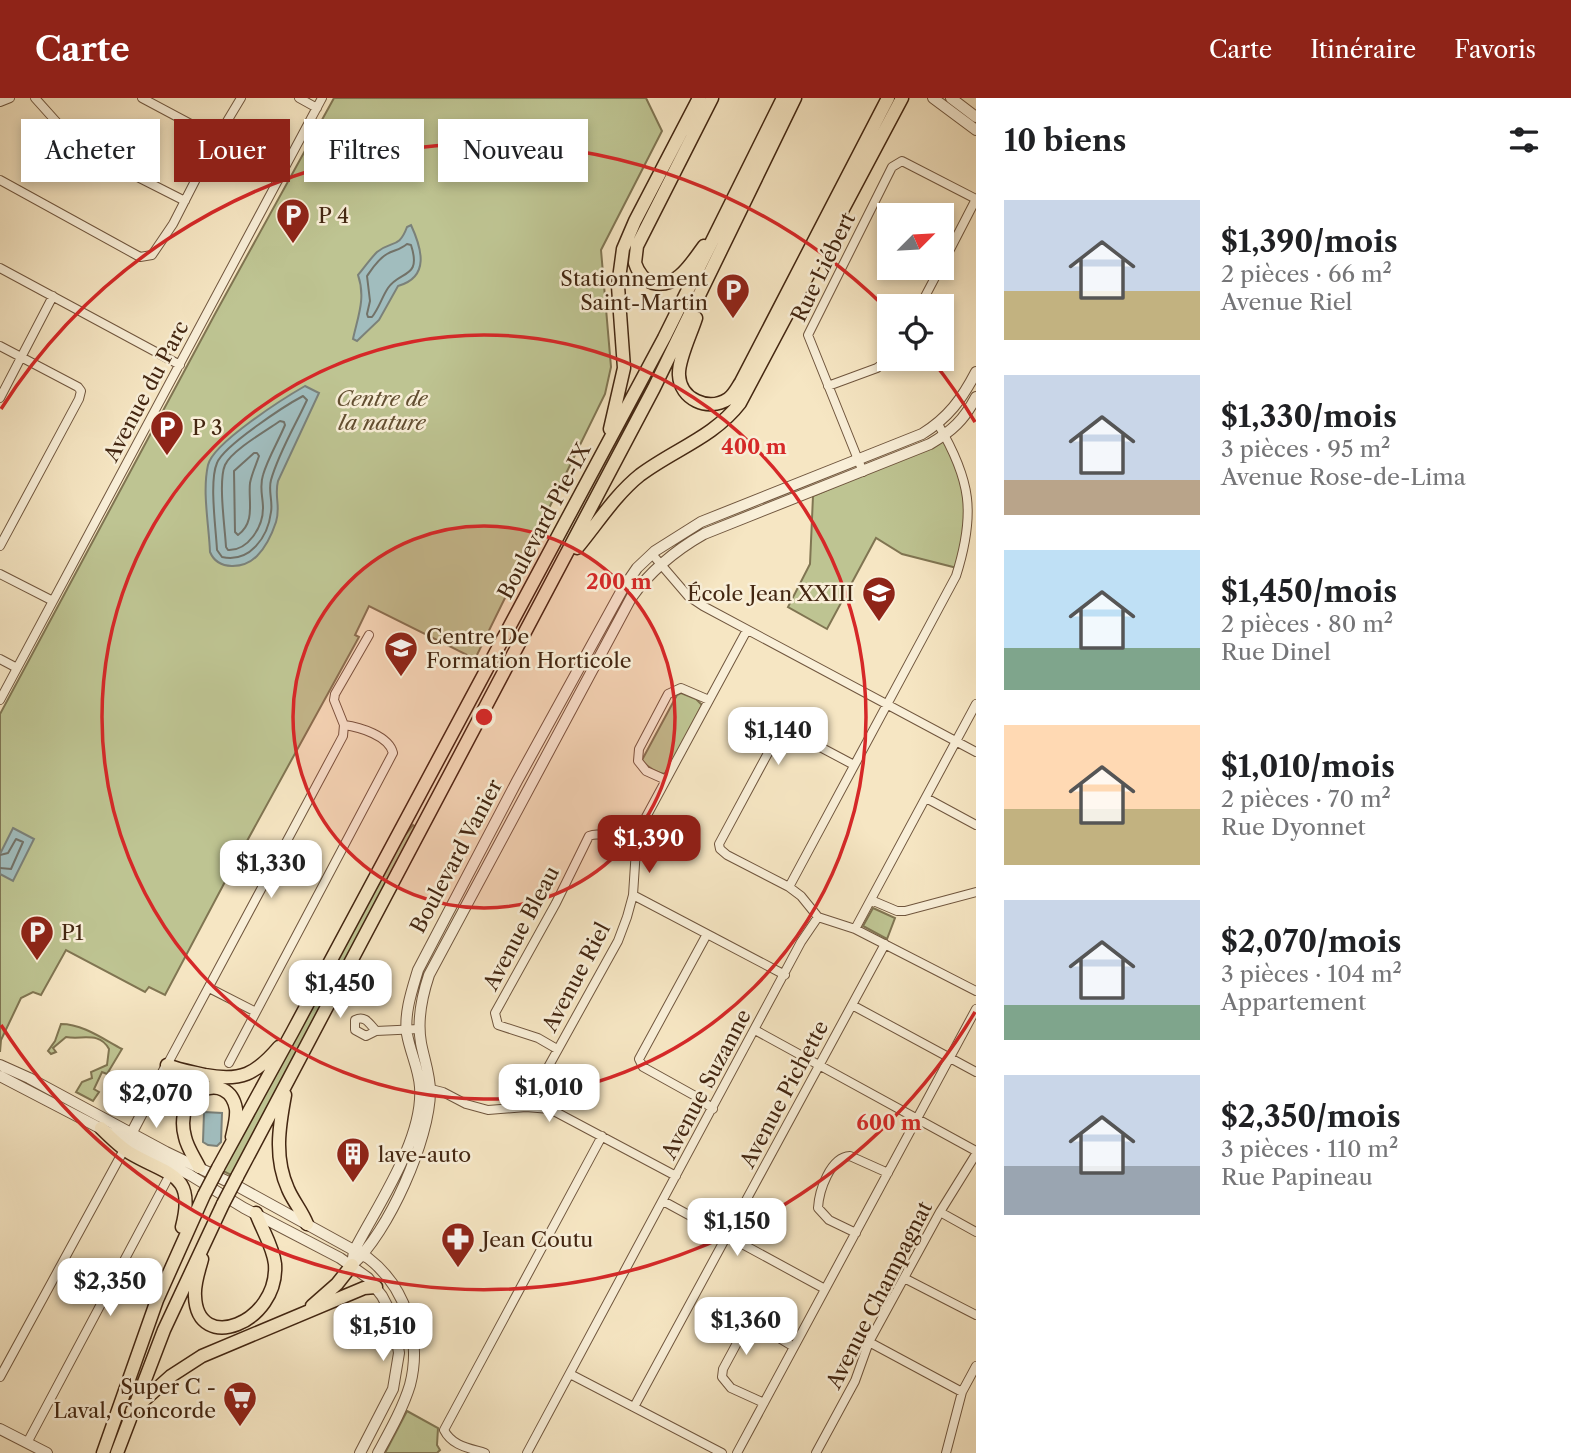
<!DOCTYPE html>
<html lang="fr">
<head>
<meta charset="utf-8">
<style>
  :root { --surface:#fff; --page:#f6f6f6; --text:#202124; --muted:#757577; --accent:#8f2418 }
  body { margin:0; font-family:"Libre Caslon Text",serif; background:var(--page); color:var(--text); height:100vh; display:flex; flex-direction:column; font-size:26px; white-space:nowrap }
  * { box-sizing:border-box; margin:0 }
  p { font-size:23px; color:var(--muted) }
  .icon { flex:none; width:38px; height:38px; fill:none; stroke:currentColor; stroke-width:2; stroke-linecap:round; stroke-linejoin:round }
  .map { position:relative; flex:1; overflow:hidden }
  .sheet { display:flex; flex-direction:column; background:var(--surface); width:595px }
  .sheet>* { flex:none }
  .banner { position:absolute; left:21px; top:21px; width:665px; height:63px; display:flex; gap:14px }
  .needle { width:46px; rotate:66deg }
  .controls { position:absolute; left:877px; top:105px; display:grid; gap:14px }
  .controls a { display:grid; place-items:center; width:77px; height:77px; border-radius:0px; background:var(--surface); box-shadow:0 4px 10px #0003; font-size:35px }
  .price { position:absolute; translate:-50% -60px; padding:0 16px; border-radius:14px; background:#fff; color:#222; font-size:23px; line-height:46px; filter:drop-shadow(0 2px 4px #0008) }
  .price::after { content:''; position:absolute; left:50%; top:42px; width:21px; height:16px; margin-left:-10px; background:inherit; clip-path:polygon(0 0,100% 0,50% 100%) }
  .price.on { background:var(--accent); color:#fff }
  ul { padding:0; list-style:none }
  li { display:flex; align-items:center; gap:21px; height:175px; padding:0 28px }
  li span { display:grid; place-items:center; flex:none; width:196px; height:140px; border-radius:0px; color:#555 }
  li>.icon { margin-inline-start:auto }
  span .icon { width:84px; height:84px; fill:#fffc; stroke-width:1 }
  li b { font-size:30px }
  h2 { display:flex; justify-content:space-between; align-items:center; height:84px; padding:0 28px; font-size:30px }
  .pill { padding:0 24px; border-radius:0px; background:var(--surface); box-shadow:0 4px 10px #0003; font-size:24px; line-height:63px }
  .pill.on { background:var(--accent); color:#fff }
  header { display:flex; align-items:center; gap:42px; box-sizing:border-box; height:98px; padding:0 35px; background:var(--accent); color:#fff }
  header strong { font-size:33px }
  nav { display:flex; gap:38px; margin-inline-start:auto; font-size:24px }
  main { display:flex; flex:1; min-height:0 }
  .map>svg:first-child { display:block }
  .green { fill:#bec492; stroke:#807552; stroke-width:2 }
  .water { fill:#a1bdbe; stroke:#7b8179; stroke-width:2 }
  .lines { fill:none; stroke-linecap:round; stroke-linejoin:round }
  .shore { stroke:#727268; stroke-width:2 }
  .minor-casing { stroke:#70563e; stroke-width:10 }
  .tertiary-casing { stroke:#70563e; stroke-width:12 }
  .trunk-casing { stroke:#432611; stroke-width:15 }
  .minor { stroke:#f9efd8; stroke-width:8 }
  .tertiary { stroke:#f9efd8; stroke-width:10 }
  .trunk { stroke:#f6e6c3; stroke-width:12 }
  .trunk-bridge-casing { stroke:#432611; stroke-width:15; stroke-linecap:butt }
  .trunk-bridge { stroke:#f6e6c3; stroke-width:12 }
  .ring { fill:none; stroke:#d62828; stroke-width:3.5 }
  .labels { text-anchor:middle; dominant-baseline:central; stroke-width:5; stroke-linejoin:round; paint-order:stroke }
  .poi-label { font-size:21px; fill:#432611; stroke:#f9efd8; text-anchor:start }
  .street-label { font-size:21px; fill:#432611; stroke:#f9efd8 }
  .park-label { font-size:21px; font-style:italic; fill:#624e31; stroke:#f9efd8 }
  .centre { fill:#d62828; stroke:#f9efd8; stroke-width:3.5 }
  .ring-label { font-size:21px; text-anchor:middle; font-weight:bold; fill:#d62828; stroke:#f9efd8; stroke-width:5; stroke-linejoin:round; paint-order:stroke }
</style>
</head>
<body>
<header>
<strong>Carte</strong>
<nav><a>Carte</a><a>Itinéraire</a><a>Favoris</a></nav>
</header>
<main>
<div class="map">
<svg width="976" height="1355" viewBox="0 0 976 1355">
  <rect width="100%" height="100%" fill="#f6e6c3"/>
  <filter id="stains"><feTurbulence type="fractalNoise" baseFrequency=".00286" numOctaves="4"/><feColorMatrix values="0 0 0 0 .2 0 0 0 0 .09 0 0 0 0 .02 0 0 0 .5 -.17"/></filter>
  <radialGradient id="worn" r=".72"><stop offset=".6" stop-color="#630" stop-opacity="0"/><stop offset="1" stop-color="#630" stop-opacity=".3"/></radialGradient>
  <!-- green -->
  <path class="green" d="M334,0H646L662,33L601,152L611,269L605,296L475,561L369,508L355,537L359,539L236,763L165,897L149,889L145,894L66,852L41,897L33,894L21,900L1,942L0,954V616L215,216Z
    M946,341L960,368L969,421L957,470L902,456L876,440L827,531L788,509L810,466L813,398Z
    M681,595L696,601L702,607L667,676C659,676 646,669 642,662L677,597Z
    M413,727L417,730L233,1078L223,1073L403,740Z
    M873,810L895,820L887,841L863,828Z
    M61,926C83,926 103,941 122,951L107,976L102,974L94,991L99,994L93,1003L76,994L82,984L92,980L91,974L107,967L109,951C99,933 82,942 66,939L53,950L56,954L51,956L48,953L55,943Z
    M407,1313L438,1330L437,1347L440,1352L437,1355H385Z"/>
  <!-- water -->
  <path class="water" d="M411,127C422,151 430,179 398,188L379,222L357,243L353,241C358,218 366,200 358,177C364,170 370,161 377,154C392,142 399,151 407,129Z
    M305,288L319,295L278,383C274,399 281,408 276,424C272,436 266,449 257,458C244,471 218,473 210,454C209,427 202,394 208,367C213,345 284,300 305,288Z
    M13,730L34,741L13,783L0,776V756Z
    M204,1014L222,1015L221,1044L217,1048L208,1047L203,1044Z"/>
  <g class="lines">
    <!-- shore -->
    <path class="shore" d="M407,146L411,147C422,181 400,172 388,190C382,199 379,210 372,219H368L367,216L370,203L367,178C372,171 378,161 387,156C394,152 400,152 407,146Z
      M303,298L307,302C295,328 279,354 271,382C268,393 273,403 271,414C268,439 250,465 222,459L217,452C216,431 209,383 217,365C223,348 286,307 303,298Z
      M280,323L284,324L285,327C278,344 268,360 263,377C259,389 263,399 263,410C263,429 248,453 228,452L226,449C225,430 218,383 225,367C231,353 267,332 280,323Z
      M254,355H257L259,358C256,367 252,375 250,385C248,403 256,424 238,437L235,434L234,373Z
      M0,757L8,755L16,741L23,744L11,771L0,770"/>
    <!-- minor casing -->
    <g class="minor-casing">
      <path id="minor" d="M35,0L61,29L104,62L185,103
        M142,0L217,40
        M299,0L317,10
        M0,4L10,0
        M0,82L140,159L152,157L173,126L217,40L241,0
        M0,170L180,267
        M920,208L940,170
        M0,248L78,289L81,293L79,301L0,448
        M828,288L877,270L889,261
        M0,300L53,198
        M863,374L808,237L892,69L902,63L976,101L942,167
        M652,456L688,498L703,508L976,654
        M0,476L53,503
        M0,561L17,570
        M0,602L322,0
        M344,627L334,602L335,596L369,537
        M854,667L790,633L782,634L775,642L719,746L720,751L727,757L789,789L801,798L818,819L855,831L976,893
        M666,682L646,673L638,663L639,651L668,596L681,590L709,602
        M926,700L976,727
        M789,789L956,478C976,415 971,382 938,326
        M633,797L785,877
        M871,802L897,813H905L976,794
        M855,831L976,606
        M707,836L639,961L643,969L697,999L713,1011
        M209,890L256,914
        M852,907L976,974
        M755,932L976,1053
        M376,933C369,925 365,917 355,922V932L366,938L376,933L419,931
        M557,951L538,940L498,927L495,915L556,805L589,738C603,732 623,745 636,751
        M229,965L393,655C389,638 360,629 344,627
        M167,967L343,638L344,627
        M427,990L443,994L466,1006L488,1012L526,1009L550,1011L676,1078
        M526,1009L618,843L627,819L633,797L636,751L646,719L747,532
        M663,1103L825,1191
        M940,1114L976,1134
        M856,1135L829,1122L818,1110C819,1093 830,1059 850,1058L888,1075
        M904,1180L976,1217
        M869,1244L962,1294
        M570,1276L722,1355
        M0,1279L126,1048
        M764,1305L731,1290L722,1279L723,1271L744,1232L749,1228L761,1229L794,1249
        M634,1309L885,846
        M27,1345L167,1082
        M485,1355C469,1350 452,1348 444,1332L602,1038
        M527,1355L801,844L818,819
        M737,1355L976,911
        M816,1355L855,1283L869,1244L940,1114L976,1056
        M946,1355L962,1294L976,1268"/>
    </g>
    <!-- tertiary casing -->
    <g class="tertiary-casing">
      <path id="tertiary" d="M933,0L976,32
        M951,0L976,19
        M0,967L29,980L166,1054L239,1089L368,1160C406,1189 422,1241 410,1287C403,1310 390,1333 378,1355
        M0,978L190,1077L244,1110L340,1160L368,1180L382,1198L393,1219L399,1255L393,1291L360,1355
        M129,1040L167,967
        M352,1167L354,1153C377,1108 424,1041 420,989C419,971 410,954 407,936C404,915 412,892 418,872L517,683L622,492L637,470L655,453L701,424L922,336C948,320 962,301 976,274
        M352,1167C388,1135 430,1041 430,993C430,977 424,961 421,945C417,923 422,898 429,877L631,500C651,472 674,453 704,436L930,346C952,333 964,322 976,299
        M0,1331L47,1355"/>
    </g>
    <!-- trunk casing -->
    <g class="trunk-casing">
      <path id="trunk" d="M704,148C692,164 677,191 653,185C643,182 638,174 635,165L637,148L712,0
        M696,220C691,236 678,262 679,277C680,301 708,314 728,301C734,297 737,290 741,284L888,0
        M610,331L624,270L618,188L623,151L635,123L699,0
        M577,450C597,426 615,397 640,377C673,352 714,339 740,305L902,0
        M167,967C179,972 192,974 205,977C241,984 256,976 279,949
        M285,997C279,1029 274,1060 288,1091C293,1103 302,1113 307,1126
        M101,1030C110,1039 120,1049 130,1055C169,1078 196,1075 182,1129
        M199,1069C194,1059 187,1049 185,1039C172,991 229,971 236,1011C237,1020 234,1030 232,1039
        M218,1070L293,933L664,240L783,0
        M237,1079L654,290L795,0
        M202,1161C199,1173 194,1185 195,1198C197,1257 279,1225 275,1166C273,1148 262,1132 256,1115
        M312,1208L337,1186L352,1167
        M132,1313L171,1278L202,1258L364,1190L376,1189
        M103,1355L157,1202L204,1097
        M117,1355L164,1232L223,1106"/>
    </g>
    <!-- minor -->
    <use href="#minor" class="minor"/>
    <!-- tertiary -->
    <use href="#tertiary" class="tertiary"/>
    <!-- trunk -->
    <use href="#trunk" class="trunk"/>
    <!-- trunk-bridge casing -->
    <g class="trunk-bridge-casing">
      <path id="trunk-bridge" d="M204,1097L218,1070
        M223,1106L237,1079"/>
    </g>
    <!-- trunk-bridge -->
    <use href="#trunk-bridge" class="trunk-bridge"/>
  </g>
  <!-- distance rings -->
  <circle cx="484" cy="619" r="191" fill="#d62828" fill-opacity=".12"/>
  <g class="ring">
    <circle cx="484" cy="619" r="191"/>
    <circle cx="484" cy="619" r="382"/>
    <path d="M975 914A573 573 0 0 1 1 927M1 311A573 573 0 0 1 886 210M932 262A573 573 0 0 1 975 324"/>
  </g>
  <!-- icons -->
  <defs>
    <g id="parking-pin" transform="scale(1.75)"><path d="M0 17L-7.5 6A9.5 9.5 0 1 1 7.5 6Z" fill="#8f2418" stroke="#f9efd8"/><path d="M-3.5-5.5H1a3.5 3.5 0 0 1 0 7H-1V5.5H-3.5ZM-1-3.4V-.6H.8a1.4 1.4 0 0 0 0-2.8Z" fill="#fff"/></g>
    <g id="school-pin" transform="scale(1.75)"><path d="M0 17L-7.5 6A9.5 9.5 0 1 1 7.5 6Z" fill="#8f2418" stroke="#f9efd8"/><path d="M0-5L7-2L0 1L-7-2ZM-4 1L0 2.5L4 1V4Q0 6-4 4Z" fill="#fff"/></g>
    <g id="building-pin" transform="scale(1.75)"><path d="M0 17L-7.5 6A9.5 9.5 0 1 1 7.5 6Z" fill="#8f2418" stroke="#f9efd8"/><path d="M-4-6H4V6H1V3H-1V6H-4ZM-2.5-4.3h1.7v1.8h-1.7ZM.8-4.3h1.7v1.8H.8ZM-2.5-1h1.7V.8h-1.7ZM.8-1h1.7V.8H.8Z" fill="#fff"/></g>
    <g id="pharmacy-pin" transform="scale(1.75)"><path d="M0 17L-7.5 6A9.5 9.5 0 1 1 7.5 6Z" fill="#8f2418" stroke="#f9efd8"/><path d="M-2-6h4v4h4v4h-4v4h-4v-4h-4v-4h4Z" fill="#fff"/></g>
    <g id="supermarket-pin" transform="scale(1.75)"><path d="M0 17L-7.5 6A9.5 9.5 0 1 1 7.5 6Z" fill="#8f2418" stroke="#f9efd8"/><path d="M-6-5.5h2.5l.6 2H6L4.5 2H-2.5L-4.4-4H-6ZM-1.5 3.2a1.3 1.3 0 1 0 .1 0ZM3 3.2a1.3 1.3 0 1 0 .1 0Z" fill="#fff"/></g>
  </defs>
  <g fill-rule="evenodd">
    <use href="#parking-pin" x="293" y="117"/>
    <use href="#parking-pin" x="733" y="192"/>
    <use href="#parking-pin" x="167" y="329"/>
    <use href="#school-pin" x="879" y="495"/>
    <use href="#school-pin" x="401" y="550"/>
    <use href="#parking-pin" x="37" y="834"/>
    <use href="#building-pin" x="353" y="1056"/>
    <use href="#pharmacy-pin" x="458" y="1141"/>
    <use href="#supermarket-pin" x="240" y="1300"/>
  </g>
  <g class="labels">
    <!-- poi labels -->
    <g class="poi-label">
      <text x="318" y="117">P 4</text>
      <text x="708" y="180" text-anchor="end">Stationnement<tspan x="708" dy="24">Saint-Martin</tspan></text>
      <text x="192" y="329">P 3</text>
      <text x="854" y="495" text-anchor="end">École Jean XXIII</text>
      <text x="426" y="538">Centre De<tspan x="426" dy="24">Formation Horticole</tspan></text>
      <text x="61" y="834">P1</text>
      <text x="378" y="1056">lave-auto</text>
      <text x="482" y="1141">Jean Coutu</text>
      <text x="216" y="1288" text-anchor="end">Super C -<tspan x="216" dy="24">Laval, Concorde</tspan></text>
    </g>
    <!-- street labels -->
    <g class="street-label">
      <text transform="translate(823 169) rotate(-64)">Rue Liébert</text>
      <text transform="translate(146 293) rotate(-62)">Avenue du Parc</text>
      <text transform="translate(544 423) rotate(-62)">Boulevard Pie-IX</text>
      <text transform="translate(456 758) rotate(-62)">Boulevard Vanier</text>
      <text transform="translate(521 830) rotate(-62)">Avenue Bleau</text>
      <text transform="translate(576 879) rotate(-62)">Avenue Riel</text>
      <text transform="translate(706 986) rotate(-62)">Avenue Suzanne</text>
      <text transform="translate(784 996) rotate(-62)">Avenue Pichette</text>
      <text transform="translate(879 1197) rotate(-63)">Avenue Champagnat</text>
    </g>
    <!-- park labels -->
    <g class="park-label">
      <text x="382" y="300">Centre de<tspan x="382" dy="24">la nature</tspan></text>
    </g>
  </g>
  <circle cx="484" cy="619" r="10" class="centre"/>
  <g class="ring-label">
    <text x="754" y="356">400 m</text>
    <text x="619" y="491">200 m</text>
    <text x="889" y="1032">600 m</text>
  </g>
  <rect width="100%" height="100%" filter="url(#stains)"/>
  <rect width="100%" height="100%" fill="url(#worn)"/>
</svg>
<div class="controls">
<a><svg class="needle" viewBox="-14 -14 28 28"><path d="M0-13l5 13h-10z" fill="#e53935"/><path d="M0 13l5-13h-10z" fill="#757577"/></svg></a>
<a><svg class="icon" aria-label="locate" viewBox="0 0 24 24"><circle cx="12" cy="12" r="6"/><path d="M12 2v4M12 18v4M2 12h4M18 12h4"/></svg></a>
</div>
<b class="price" style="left:778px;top:669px">$1,140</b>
<b class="price on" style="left:649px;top:777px">$1,390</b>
<b class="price" style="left:271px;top:802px">$1,330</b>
<b class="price" style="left:340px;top:922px">$1,450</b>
<b class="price" style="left:549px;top:1026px">$1,010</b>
<b class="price" style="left:156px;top:1032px">$2,070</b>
<b class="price" style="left:737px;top:1160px">$1,150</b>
<b class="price" style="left:110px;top:1220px">$2,350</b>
<b class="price" style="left:746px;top:1259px">$1,360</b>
<b class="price" style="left:383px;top:1265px">$1,510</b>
<div class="banner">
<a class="pill">Acheter</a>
<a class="pill on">Louer</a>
<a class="pill">Filtres</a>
<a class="pill">Nouveau</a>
</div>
</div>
<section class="sheet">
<h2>10 biens<svg class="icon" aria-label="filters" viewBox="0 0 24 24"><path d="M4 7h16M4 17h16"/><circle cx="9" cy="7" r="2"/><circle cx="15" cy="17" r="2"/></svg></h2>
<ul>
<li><span style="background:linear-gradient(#c9d6e8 65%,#c2b280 0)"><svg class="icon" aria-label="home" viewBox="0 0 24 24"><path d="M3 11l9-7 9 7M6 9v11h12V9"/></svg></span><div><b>$1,390/mois</b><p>2 pièces · 66 m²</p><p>Avenue Riel</p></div></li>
<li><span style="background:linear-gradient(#c9d6e8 75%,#b9a48a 0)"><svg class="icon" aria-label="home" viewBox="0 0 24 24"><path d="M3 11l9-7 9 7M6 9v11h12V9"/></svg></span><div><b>$1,330/mois</b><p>3 pièces · 95 m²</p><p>Avenue Rose-de-Lima</p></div></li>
<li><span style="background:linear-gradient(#bfe0f5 70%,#7fa58c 0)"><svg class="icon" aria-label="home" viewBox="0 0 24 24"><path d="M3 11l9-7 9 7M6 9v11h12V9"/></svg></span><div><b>$1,450/mois</b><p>2 pièces · 80 m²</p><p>Rue Dinel</p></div></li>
<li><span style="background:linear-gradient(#ffd9b3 60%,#c2b280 0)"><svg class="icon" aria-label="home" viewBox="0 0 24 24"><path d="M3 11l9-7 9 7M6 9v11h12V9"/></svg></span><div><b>$1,010/mois</b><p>2 pièces · 70 m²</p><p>Rue Dyonnet</p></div></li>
<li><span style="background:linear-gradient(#c9d6e8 75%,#7fa58c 0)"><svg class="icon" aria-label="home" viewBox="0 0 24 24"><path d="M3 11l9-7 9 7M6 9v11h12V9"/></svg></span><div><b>$2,070/mois</b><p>3 pièces · 104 m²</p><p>Appartement</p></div></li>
<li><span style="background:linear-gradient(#c9d6e8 65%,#9aa5b1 0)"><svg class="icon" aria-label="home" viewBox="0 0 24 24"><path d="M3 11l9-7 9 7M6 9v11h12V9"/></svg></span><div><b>$2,350/mois</b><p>3 pièces · 110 m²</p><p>Rue Papineau</p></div></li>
</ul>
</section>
</main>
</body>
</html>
